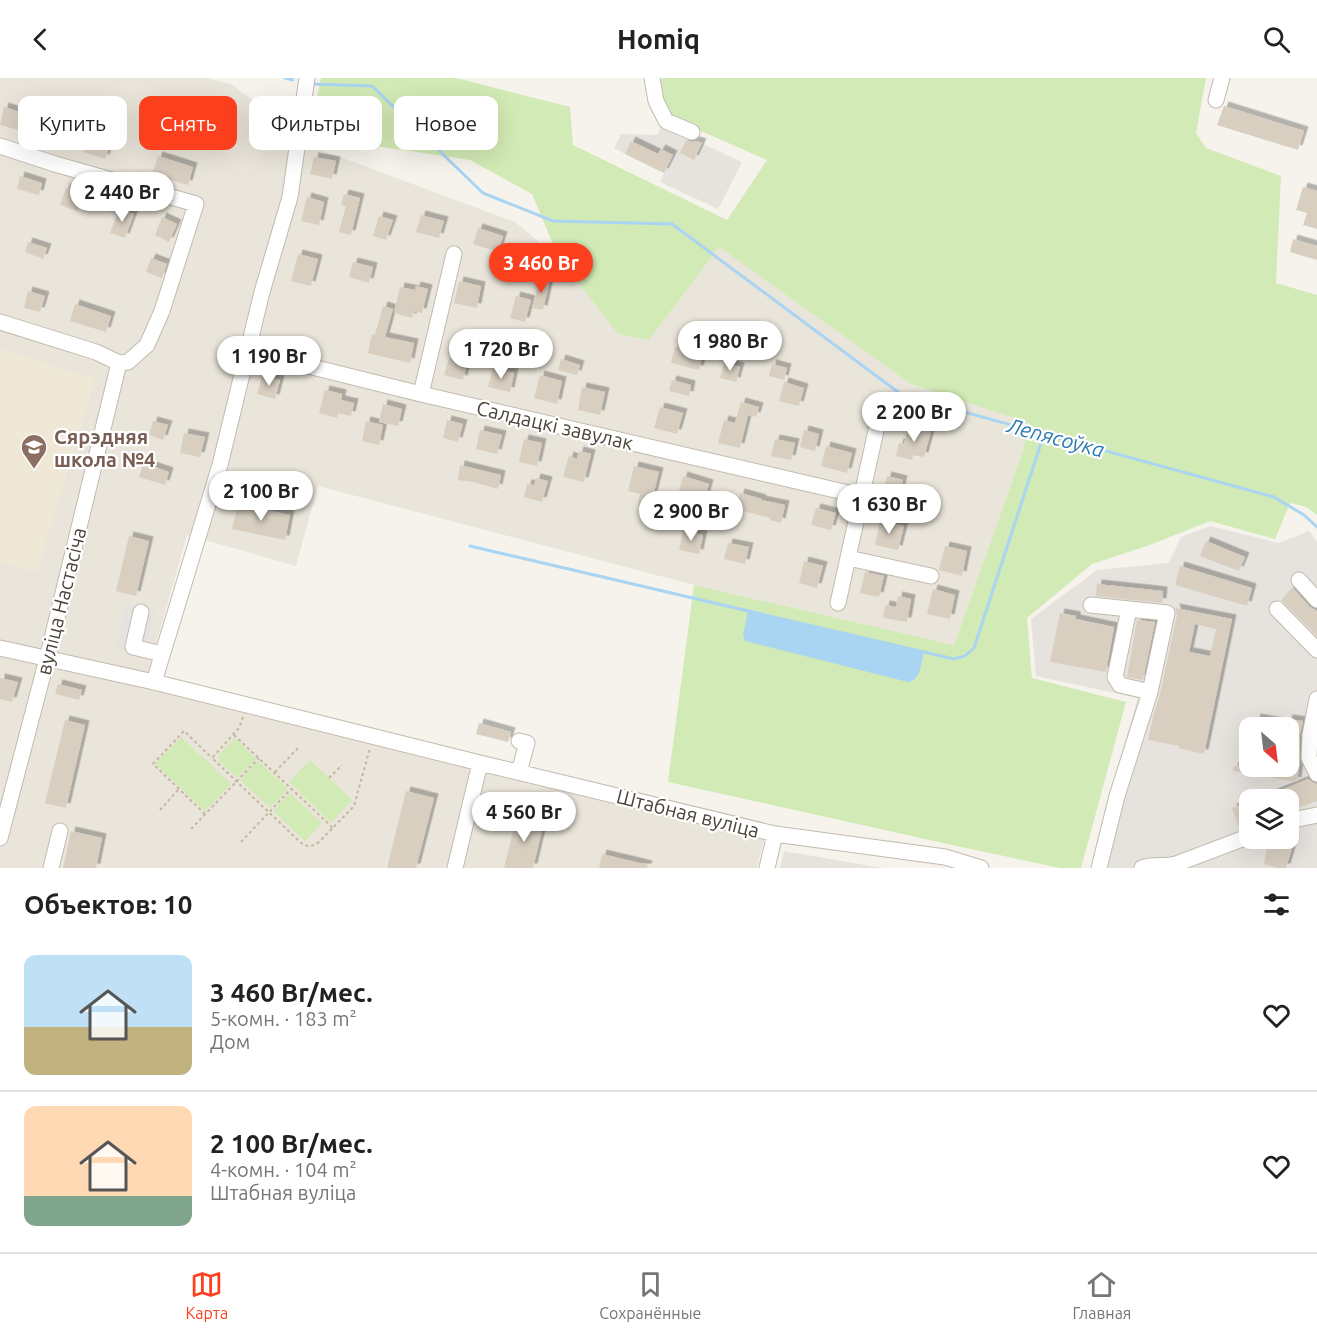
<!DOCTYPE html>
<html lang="ru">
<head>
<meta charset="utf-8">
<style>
  :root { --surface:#fff; --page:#f6f6f6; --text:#222; --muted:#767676; --line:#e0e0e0; --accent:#fc3f1d }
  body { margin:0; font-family:Ubuntu,sans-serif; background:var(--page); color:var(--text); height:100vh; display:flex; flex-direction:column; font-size:22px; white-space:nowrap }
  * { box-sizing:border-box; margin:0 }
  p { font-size:20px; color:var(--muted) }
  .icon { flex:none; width:33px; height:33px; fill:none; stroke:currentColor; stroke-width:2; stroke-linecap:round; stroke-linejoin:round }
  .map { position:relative; height:790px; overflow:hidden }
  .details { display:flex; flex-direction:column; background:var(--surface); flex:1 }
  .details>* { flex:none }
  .banner { position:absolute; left:18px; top:18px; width:600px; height:54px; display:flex; gap:12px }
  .needle { width:39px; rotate:152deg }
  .tools { position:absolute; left:1239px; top:639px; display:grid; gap:12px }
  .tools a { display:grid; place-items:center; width:60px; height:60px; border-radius:12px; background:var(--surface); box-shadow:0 6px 24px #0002; font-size:30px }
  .price { position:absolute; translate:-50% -51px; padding:0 14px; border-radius:21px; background:#fff; color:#222; font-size:20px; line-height:39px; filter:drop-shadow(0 2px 3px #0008) }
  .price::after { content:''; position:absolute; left:50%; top:36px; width:18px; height:14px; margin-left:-9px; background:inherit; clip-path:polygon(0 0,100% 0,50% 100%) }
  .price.selected { background:var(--accent); color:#fff }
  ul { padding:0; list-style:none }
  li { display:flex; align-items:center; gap:18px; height:150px; padding:0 24px }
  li+li { border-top:2px solid var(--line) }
  li span { display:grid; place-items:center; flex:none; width:168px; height:120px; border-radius:12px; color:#555 }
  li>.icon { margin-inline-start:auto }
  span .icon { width:72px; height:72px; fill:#fffc; stroke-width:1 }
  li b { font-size:26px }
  h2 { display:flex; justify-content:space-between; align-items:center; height:72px; padding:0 24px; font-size:26px }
  .chip { padding:0 21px; border-radius:12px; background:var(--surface); box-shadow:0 6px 24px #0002; font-size:21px; line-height:54px }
  .chip.selected { background:var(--accent); color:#fff }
  header { display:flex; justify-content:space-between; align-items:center; height:78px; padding:0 24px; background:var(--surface); font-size:27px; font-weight:700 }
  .menu { display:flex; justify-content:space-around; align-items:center; height:84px; border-top:2px solid var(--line); background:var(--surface); font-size:16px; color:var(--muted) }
  .menu a { display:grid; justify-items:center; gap:3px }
  .menu .selected { color:var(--accent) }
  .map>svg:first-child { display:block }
  .residential { fill:#eae5da }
  .industrial { fill:#e6e2dd; fill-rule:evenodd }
  .education { fill:#efe8d6 }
  .green { fill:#d2eab5 }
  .parking { fill:#e5e3e0 }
  .water { fill:#a9d4f2 }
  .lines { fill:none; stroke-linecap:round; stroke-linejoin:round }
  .stream { stroke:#a9d4f2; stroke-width:3 }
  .building { fill:#d8cfc1; fill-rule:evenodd; filter:url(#shadow) }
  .minor-casing { stroke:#c2bbae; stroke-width:17 }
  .path { stroke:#c4b79f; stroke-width:2; stroke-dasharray:3 3; stroke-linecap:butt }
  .minor { stroke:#fff; stroke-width:15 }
  .labels { text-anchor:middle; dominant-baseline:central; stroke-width:4.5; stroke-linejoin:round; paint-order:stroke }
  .street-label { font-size:20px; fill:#4b4439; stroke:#fff }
  .education-label { font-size:20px; font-weight:bold; fill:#785e54; stroke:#fff; text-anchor:start }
  .water-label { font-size:21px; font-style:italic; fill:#2e7ab2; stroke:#fff }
</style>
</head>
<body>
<header><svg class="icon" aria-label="back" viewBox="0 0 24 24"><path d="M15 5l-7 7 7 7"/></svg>Homiq<svg class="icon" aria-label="search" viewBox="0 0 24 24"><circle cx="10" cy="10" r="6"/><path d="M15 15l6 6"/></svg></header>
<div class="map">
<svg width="1317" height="790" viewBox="0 0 1317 790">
  <defs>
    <filter id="shadow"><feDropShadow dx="4.5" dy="-4.5" stdDeviation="0" flood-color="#0004"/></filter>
  </defs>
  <rect width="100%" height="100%" fill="#f6f3ec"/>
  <!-- residential -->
  <path class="residential" d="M0,0H206L231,6L316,70L515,144L563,184L619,256L649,262L719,169L911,306L1029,345L1023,373L954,567L694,507L318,408L296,488L187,457L144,608L490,696L764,762L757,790H0Z"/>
  <!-- industrial -->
  <path class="industrial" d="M662,47L742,84L718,131L660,104L664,95L625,76L614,70L621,56L657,57Z
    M1210,448L1279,465L1309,453L1317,464V790H1094L1123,670L1138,620L1036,598L1031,541L1097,492L1169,485L1181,459ZM1250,650H1288V688H1250ZM1250,722H1288V760H1250Z
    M784,773L882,790H780Z"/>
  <!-- education -->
  <path class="education" d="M0,271L95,301L37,495L0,483Z"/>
  <!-- green -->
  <path class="green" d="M321,0H456L570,29L573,67L727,142L767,82L669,39L657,13L662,0H1206L1196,55L1206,70L1281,98L1276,205L1317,217V437L1306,429L1290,425L1275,461L1210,443L1150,467L1092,486L1027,540L1032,600L1126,624L1081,790H1060L961,769L668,704L694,507L954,567L1023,373L1029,345L911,306L719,169L649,262L618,256L558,178L532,116L470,82L309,58Z
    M181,659L231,706L205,733L155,686Z
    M235,660L256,681L237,700L219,683V676Z
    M310,682L352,722L331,745L289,704Z
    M258,683L288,711L270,730L240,702Z
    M290,715L322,745L305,763L273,733Z"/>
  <!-- parking -->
  <path class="parking" d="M126,525L155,531L145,577L116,571Z"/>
  <!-- water -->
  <path class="water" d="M748,533L924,574C921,585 921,602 908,604L745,563L743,557Z"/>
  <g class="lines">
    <!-- stream -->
    <path class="stream" d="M285,0L293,2
      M311,6L372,8L483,115L553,143L672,146L902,317L1274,419L1304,437L1317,449
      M470,468L954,581L965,578L974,570L1044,356"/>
  </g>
  <!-- building -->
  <path class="building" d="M1224,28L1304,53L1298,72L1217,47Z
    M4,29L23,35L18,52L0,47Z
    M47,42L64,48L59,64L42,59Z
    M686,62L693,64L696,63L702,65L694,82L680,75Z
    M88,63L109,69L105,81L84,74Z
    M631,63L658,76L661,71L673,77L664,95L625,76Z
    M158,78L193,89L188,107L152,97Z
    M314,79L336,83L332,101L310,96Z
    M20,98L42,105L39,117L17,111Z
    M1303,109L1317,113V151L1303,147L1307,135L1296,132Z
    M66,110L94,120L90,131L79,128L77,133L60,127Z
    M344,116L360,120L351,157L339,154L346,128L341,127Z
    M307,119L324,124L319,147L301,143Z
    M119,131L134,136L125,160L110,155Z
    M421,137L444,143L439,160L416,154Z
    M379,138L393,142L386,162L373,158Z
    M162,139L177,146L169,164L155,157Z
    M478,150L503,158L498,174L473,166Z
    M1293,161L1317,168V182L1290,174Z
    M28,164L47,170L43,181L25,174Z
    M298,176L318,181L311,208L291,203Z
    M151,180L167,186L162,200L146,194Z
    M353,184L373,189L369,205L349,199Z
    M541,198L550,201L543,232L532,230Z
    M459,203L481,208L477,230L454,225Z
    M416,208L428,211L422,235L414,233L412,240L394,235L400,209L415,212Z
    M28,213L45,218L40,234L24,230Z
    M516,218L531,222L525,244L510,240Z
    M75,226L111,238L106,254L70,243Z
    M383,228L393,231L385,259L414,265L410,285L368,275L372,256L375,257Z
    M487,260L503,264L499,278L484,273Z
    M675,269L703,276L699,292L671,285Z
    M449,280L467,285L463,302L444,297Z
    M561,281L580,287L577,297L558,292Z
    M724,285L740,289L736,304L720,300Z
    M772,286L787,290L784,302L769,298Z
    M493,290L514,295L510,314L488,309Z
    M540,297L562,303L557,326L534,320Z
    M262,298L280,302L275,321L257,316Z
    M672,302L691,307L689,318L669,313Z
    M784,304L804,310L799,328L779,323Z
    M582,309L605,314L600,337L578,332Z
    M325,312L342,316L341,322L354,325L351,338L338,335L337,340L319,335Z
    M741,324L759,329L756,339L748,337L740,370L718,365L724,342L735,345Z
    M383,326L402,331L398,348L379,344Z
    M660,329L683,335L677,356L654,350Z
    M447,342L463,346L458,364L443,360Z
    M153,343L168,347L163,362L149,357Z
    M366,343L383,347L379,367L362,363Z
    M909,347L931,353L924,379L913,377L912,382L896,378L899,365L904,366Z
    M480,352L502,357L497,376L476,371Z
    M804,352L819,356L815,373L800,369Z
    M184,355L205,359L200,379L180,375Z
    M524,361L542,365L537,388L519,384Z
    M775,361L795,365L791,382L771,378Z
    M826,368L852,375L847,395L821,388Z
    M579,373L591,376L584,404L563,399L569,378L577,381Z
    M143,385L169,394L165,407L139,399Z
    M460,387L501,397L498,411L474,404L458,402Z
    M634,388L659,394L650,430L638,427L640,416L628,413Z
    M683,398L709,406L704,424L678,417Z
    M887,398L903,402L896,429L880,425Z
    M536,400L548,403L542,424L524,419L527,406L534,407Z
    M740,415L762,421L761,422L785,427L781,445L770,442V440L736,431Z
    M238,426L290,437L285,462L232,451Z
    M816,430L836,435L831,452L811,447Z
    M880,442L904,448L898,472L875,467Z
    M683,453L703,457L699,476L679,472Z
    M129,458L149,463L136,518L116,513Z
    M1206,463L1245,479L1239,493L1200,478Z
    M728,465L749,469L745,486L724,481Z
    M945,468L967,473L962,498L939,492Z
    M804,483L823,488L817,510L799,505Z
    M1180,488L1252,510L1247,528L1175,507Z
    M865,494L884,498L879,519L860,515Z
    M1097,506L1163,513L1162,525L1096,518Z
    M1293,510L1310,529L1317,533V558L1281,522Z
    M933,511L955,517L950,541L927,536Z
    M898,518L911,521L907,544L883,540L885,527L896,529Z
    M1175,530L1232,541L1204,676L1178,670L1179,668L1148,662L1154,635L1160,616L1177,537ZM1195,546L1216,551L1210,578L1189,574Z
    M1060,535L1076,538V541L1114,549L1106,594L1050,584Z
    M1137,542L1155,544L1143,602L1127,599Z
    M0,600L18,604L12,624L0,621Z
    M58,606L82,612L79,622L55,616Z
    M1256,640L1285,645L1284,650H1254Z
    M1288,641L1303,643L1300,656V682L1297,704L1233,693L1234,688H1288V650H1286Z
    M65,642L85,647L66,730L45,725Z
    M479,645L511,654L508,664L476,656Z
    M1308,701L1312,704L1317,706V723L1288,733V722H1256Z
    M406,713L434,720L416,790H387Z
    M1250,724V749L1240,751L1232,730Z
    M517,737L544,744L533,790H504Z
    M71,753L102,760L96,790H63Z
    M1274,760H1295L1286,790H1277L1264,786L1268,765Z
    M602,776L648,787L647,790H599Z"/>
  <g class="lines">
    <!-- minor casing -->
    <g class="minor-casing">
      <path id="minor" d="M652,0L656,23L666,43L692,54
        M1216,22L1222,0
        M0,68L55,86L196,126L162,233L147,267L128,284L119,285L96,274L0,244
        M248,273L421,316L861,418
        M421,316L454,176
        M848,480L931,498
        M1299,502L1317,522
        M838,525L881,330
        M1091,527L1167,535L1150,614L1117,718L1099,790
        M1129,531L1115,599L1120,607L1150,614
        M1277,531L1317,572
        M141,534L133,569L162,576
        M0,570L154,604L480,685L775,756L945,779L981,790
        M154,604L220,387L262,214L290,119L307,0
        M1317,621L1310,657L1309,680L1317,696
        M519,694L527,665L519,663
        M1288,743L1317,737
        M0,760L47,581L119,285
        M51,790L60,753
        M455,790L480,685
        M767,790L775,756
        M1142,790C1152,786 1165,789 1176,786L1250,758"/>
    </g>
    <!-- path -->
    <path class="path" d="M243,639L239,650L212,680L299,763C306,769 311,770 319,764L354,728L370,670
      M234,657L333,750
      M275,694L298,670
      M329,700L342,687
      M160,732L179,711
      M205,736L153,686L184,653L212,680
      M191,751L259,680
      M241,764L291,711"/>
    <!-- minor -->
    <use href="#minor" class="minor"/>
  </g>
  <!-- icons -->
  <defs>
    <g id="school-pin" transform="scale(1.35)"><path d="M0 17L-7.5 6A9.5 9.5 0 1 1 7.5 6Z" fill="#8d6e63" stroke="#fff"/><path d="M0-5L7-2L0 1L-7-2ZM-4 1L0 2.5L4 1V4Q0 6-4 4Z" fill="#fff"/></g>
  </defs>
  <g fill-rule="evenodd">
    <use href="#school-pin" x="34" y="369"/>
  </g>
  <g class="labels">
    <!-- street labels -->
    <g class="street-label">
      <text transform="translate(555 347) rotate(13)">Салдацкі завулак</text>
      <text transform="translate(61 523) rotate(-76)">вуліца Настасіча</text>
      <text transform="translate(688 735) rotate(14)">Штабная вуліца</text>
    </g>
    <!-- education labels -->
    <g class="education-label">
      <text x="54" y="358">Сярэдняя<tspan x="54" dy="23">школа №4</tspan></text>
    </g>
    <!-- water labels -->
    <g class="water-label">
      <text transform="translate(1056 359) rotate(15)">Лепясоўка</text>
    </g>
  </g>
</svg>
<div class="tools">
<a><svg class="needle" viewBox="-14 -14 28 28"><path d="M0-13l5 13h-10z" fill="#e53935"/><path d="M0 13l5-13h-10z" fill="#767676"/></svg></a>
<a><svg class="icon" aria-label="layers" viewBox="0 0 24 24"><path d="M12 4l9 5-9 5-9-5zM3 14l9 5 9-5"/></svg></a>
</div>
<b class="price" style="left:122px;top:145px">2 440 Br</b>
<b class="price selected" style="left:541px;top:216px">3 460 Br</b>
<b class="price" style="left:730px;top:294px">1 980 Br</b>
<b class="price" style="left:501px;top:302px">1 720 Br</b>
<b class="price" style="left:269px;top:309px">1 190 Br</b>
<b class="price" style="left:914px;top:365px">2 200 Br</b>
<b class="price" style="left:261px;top:444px">2 100 Br</b>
<b class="price" style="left:889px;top:457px">1 630 Br</b>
<b class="price" style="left:691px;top:464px">2 900 Br</b>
<b class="price" style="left:524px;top:765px">4 560 Br</b>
<div class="banner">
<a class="chip">Купить</a>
<a class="chip selected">Снять</a>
<a class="chip">Фильтры</a>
<a class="chip">Новое</a>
</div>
</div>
<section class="details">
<h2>Объектов: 10<svg class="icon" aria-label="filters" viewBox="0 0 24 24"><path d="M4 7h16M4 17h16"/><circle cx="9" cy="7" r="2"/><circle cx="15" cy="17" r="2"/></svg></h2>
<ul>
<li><span style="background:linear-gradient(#bfe0f5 60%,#c2b280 0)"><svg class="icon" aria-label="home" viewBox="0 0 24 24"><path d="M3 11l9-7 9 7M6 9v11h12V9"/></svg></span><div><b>3 460 Br/мес.</b><p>5-комн. · 183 m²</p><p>Дом</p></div><svg class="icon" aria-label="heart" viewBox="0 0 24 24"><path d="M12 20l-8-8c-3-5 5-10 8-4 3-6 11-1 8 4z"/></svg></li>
<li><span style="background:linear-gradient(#ffd9b3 75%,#7fa58c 0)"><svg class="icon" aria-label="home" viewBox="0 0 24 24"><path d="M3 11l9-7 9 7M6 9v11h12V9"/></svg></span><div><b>2 100 Br/мес.</b><p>4-комн. · 104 m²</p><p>Штабная вуліца</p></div><svg class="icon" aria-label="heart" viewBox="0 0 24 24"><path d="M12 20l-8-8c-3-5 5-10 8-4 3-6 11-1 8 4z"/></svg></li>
</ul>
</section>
<nav class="menu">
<a class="selected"><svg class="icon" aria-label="map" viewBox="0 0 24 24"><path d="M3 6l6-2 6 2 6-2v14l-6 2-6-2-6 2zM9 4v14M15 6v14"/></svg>Карта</a>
<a><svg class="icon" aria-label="saved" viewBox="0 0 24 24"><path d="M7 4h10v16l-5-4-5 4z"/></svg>Сохранённые</a>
<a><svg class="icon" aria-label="home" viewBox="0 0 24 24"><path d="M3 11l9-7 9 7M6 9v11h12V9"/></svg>Главная</a>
</nav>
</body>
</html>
